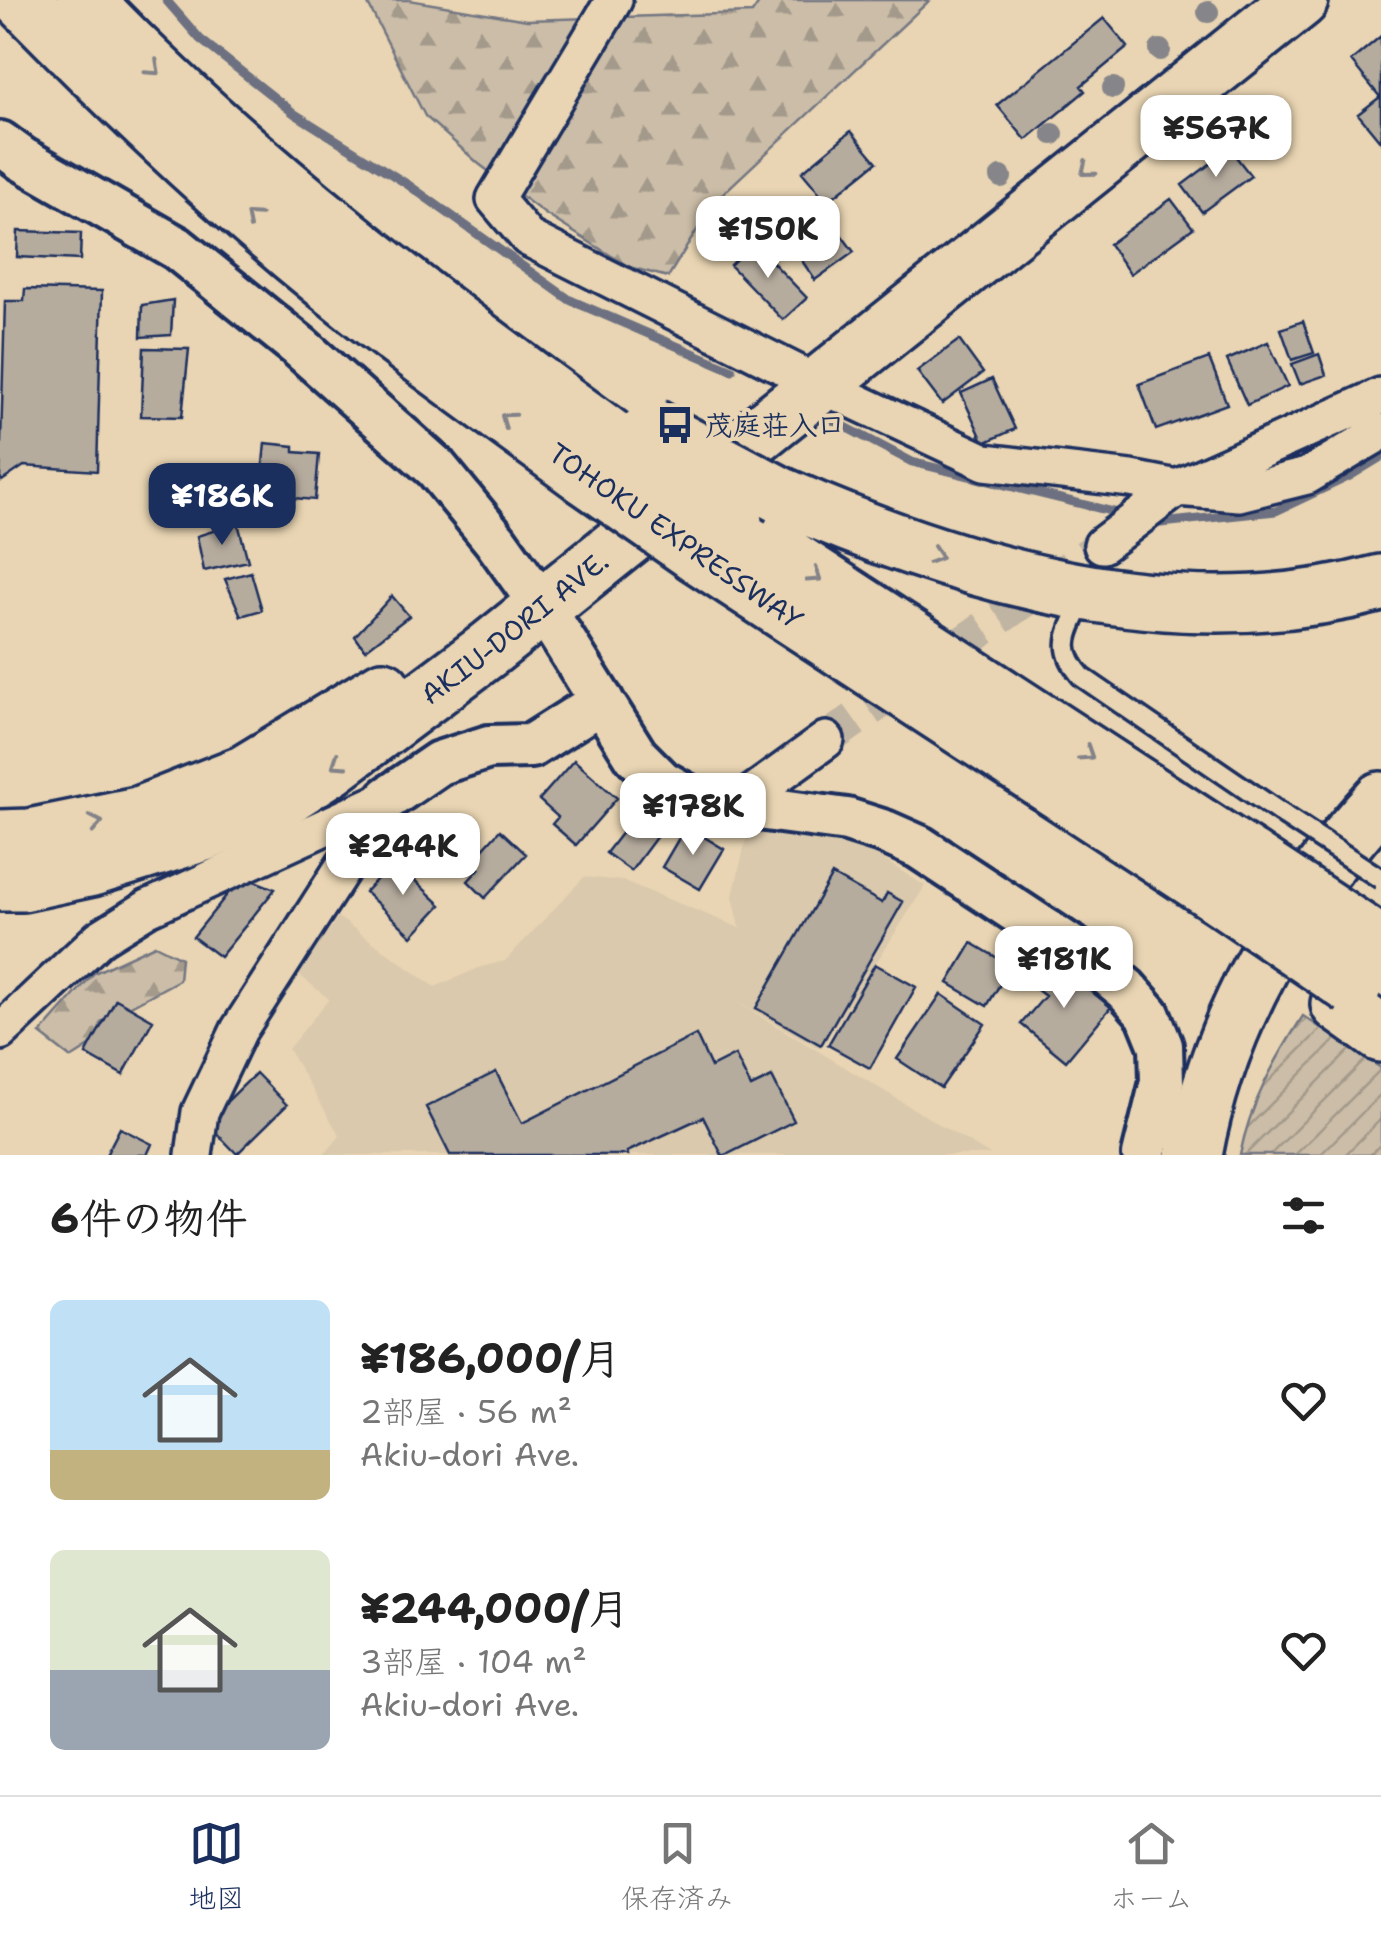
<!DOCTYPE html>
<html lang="ja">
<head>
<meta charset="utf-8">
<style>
  :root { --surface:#fff; --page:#f6f6f6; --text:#222; --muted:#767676; --line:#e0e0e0; --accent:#1b2f5e }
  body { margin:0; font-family:"Shantell Sans","Klee One",sans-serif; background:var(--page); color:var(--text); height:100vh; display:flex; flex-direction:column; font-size:38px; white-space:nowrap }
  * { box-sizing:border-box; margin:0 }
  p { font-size:32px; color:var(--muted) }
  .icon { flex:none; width:55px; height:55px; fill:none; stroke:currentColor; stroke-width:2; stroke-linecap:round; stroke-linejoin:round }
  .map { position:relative; height:1155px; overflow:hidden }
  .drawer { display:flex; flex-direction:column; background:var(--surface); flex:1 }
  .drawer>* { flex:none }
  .price { position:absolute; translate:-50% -85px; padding:0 22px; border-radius:20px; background:#fff; color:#222; font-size:32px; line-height:65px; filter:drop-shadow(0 2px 5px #0008) }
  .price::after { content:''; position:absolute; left:50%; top:60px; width:30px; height:22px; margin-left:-15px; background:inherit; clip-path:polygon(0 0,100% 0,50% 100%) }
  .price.current { background:var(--accent); color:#fff }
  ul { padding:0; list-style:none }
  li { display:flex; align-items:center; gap:30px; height:250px; padding:0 50px }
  li span { display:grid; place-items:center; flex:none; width:280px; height:200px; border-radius:15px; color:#555 }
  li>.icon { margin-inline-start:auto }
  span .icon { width:120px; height:120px; fill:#fffc; stroke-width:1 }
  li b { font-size:42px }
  h2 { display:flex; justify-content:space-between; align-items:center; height:120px; padding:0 50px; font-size:42px }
  .tabs { display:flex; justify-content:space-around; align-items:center; height:140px; border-top:2px solid var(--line); background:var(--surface); font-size:28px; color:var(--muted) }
  .tabs a { display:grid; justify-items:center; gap:5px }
  .tabs .current { color:var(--accent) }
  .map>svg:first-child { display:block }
  .built { fill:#dac9ad }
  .forest { fill:url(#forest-firs); stroke:#737682; stroke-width:2.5 }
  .garden { fill:url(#garden-furrows); stroke:#737682; stroke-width:2.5 }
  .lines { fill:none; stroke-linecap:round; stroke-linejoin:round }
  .stream { stroke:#6c7080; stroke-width:9 }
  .building { fill:#b6ac9e; stroke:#1b2f5e; stroke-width:2.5 }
  .minor-tunnel { stroke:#c0b4a2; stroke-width:35; stroke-dasharray:35 18; stroke-linecap:butt }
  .service-casing { stroke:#1b2f5e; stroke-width:25 }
  .minor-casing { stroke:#1b2f5e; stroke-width:42 }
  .tertiary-casing { stroke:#1b2f5e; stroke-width:50 }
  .trunk-casing { stroke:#1b2f5e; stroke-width:62 }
  .motorway-casing { stroke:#1b2f5e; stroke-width:62 }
  .service { stroke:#e9d5b3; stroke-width:18 }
  .minor { stroke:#e9d5b3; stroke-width:35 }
  .tertiary { stroke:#e9d5b3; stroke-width:42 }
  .trunk { stroke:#e9d5b3; stroke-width:55 }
  .motorway { stroke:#e9d5b3; stroke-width:55 }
  .service-bridge-casing { stroke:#1b2f5e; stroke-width:25; stroke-linecap:butt }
  .motorway-bridge-casing { stroke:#1b2f5e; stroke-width:62; stroke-linecap:butt }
  .service-bridge { stroke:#e9d5b3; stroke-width:18 }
  .motorway-bridge { stroke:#e9d5b3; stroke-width:55 }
  .tree { fill:#86858a }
  .oneway { stroke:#828288 }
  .labels { text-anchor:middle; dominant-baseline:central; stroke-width:8; stroke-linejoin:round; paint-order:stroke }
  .poi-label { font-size:28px; font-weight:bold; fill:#1b2f5e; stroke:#e9d5b3; text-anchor:start }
  .street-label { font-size:28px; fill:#1b2f5e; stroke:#e9d5b3 }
</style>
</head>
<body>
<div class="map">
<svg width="1381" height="1155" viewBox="0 0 1381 1155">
  <defs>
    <pattern id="forest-firs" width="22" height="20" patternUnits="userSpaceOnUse" patternTransform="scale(2.5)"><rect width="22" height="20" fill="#cbbda7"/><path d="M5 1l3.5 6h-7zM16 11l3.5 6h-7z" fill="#a49a8b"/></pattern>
    <pattern id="garden-furrows" width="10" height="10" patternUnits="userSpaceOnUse" patternTransform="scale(2.5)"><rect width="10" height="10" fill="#cbbda7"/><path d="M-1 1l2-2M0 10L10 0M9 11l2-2" fill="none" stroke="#a49a8b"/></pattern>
  </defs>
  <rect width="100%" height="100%" fill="#e9d5b3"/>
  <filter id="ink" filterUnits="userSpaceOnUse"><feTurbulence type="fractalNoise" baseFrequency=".01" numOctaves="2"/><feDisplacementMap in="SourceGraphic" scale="20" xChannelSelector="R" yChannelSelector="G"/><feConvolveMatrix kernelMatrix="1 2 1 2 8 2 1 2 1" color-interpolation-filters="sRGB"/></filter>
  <g filter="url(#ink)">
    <!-- built -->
    <path class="built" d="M749,827L848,837L925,886L821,1049L732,999L990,1155H324L340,1136L288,1049L329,999L297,973L338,917L435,987L481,967L505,961L584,877L623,881L740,928L733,896Z"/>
    <!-- forest -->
    <path class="forest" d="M366,0H409L527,20L752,13L761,0H930L715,201L668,277L629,267L545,214L479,164L425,116Z
      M155,945L181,958L179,980L101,1022L96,1042L71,1058L40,1034L94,973Z"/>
    <!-- garden -->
    <path class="garden" d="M1303,1016L1381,1068V1155H1240C1250,1103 1275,1060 1303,1016Z"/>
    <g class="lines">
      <!-- stream -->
      <path class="stream" d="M166,0L200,39L295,114L407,184L570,300L732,370
        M834,421L912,462L1114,512
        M1161,523L1276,511L1350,476L1381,457"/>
    </g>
    <!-- building -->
    <path class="building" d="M1104,18L1128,47L1081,86L1085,91L1026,140L997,105Z
      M1381,36V142L1358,114L1380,97L1351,61Z
      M851,131L877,162L827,202L802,172Z
      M1230,149L1251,176L1202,212L1182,185Z
      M1171,199L1193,228L1130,274L1109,244Z
      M778,203L801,234L783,247L760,216Z
      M734,222L751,240L738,252L722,234Z
      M834,225L854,252L815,280L796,252Z
      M18,231L81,233L80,260L17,257Z
      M753,242L807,298L783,320L730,265Z
      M25,289L102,291L97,471L24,466L2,481L0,477L5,301H24Z
      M173,300L171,335L141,337L142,305Z
      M1303,321L1314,353L1292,360L1281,329Z
      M959,340L983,373L942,404L917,371Z
      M1268,342L1288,386L1247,405L1227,360Z
      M144,348L189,349L182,417L141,416Z
      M1319,354L1326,375L1300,384L1292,364Z
      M1209,358L1227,404L1156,430L1139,384Z
      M992,379L1015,429L984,443L961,393Z
      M265,443L294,446V452L319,454L315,500L260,495Z
      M238,523L248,561L204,571L197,536Z
      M251,572L262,610L241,616L225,579Z
      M392,596L409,616L365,650L355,636Z
      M574,760L617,798L576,845L552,824L558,817L539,800Z
      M636,814L660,832L631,871L606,853Z
      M686,826L724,849L700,889L662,867Z
      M500,830L526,854L485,898L468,881L479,869L469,864Z
      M394,861L441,905L412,936L365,892Z
      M832,875L882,903L887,893L903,902L821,1045L756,1008Z
      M242,876L275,889L220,957L193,937Z
      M972,943L1011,966L987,1006L948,983Z
      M1053,960L1111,1007L1066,1061L1021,1024L1045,996L1032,986Z
      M875,964L916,987L870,1068L828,1045Z
      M941,994L985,1024L941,1088L897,1059Z
      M116,999L153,1020L123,1075L86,1054Z
      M696,1035L711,1067L735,1055L751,1087L772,1077L794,1121L726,1155H722L703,1117L627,1152L628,1155H450L426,1107L496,1072L522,1123Z
      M256,1073L287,1105L237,1154L206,1122Z
      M120,1128L152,1144L147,1155H106Z"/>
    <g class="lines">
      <!-- minor-tunnel -->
      <path class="minor-tunnel" d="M826,740L1102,545"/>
      <!-- service casing -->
      <g class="service-casing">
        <path id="service" d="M1084,598C1069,633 1055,646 1082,677L1285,816"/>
      </g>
      <!-- minor casing -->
      <g class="minor-casing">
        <path id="minor" d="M614,0L495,199L528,238L819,384L985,462L1131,479L1177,488L1239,493L1307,476L1381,432
          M1102,545L1177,488L1381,396
          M735,806L826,740
          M0,1032L100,938L148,908L388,798
          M194,1155L200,1112L239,1030L387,799"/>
      </g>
      <!-- tertiary casing -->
      <g class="tertiary-casing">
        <path id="tertiary" d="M0,143L22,159L177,248L300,347L436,468L495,540L542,606L636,756L662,782L692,799L847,820L885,832L919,847L1092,961L1126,989L1148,1014L1161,1046L1162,1082L1144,1155
          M388,798L439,763L489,747L531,746L602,701"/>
      </g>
      <!-- trunk casing -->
      <g class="trunk-casing">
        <g id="trunk">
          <path d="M0,838L30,837L138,815L245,773L383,689"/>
          <path id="s1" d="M0,883H22L92,868L204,833L275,803L333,766L488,650L1300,0"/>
        </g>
      </g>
      <!-- motorway casing -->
      <g class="motorway-casing">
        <path id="motorway" d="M22,0C118,98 217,193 324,280C408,349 498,412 586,477
          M85,0C247,169 436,310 624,447
          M780,495C967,577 1178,638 1381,583
          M734,522L1251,859
          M698,555L1224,899
          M1339,1004L1381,1034
          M1194,1155C1218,1021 1290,899 1381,800"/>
      </g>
      <!-- service -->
      <use href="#service" class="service"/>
      <!-- minor -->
      <use href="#minor" class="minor"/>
      <!-- tertiary -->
      <use href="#tertiary" class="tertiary"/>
      <!-- trunk -->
      <use href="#trunk" class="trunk"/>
      <!-- motorway -->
      <use href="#motorway" class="motorway"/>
      <!-- service-bridge casing -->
      <g class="service-bridge-casing">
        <path id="service-bridge" d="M1285,816L1381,879"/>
      </g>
      <!-- motorway-bridge casing -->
      <g class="motorway-bridge-casing">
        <path id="motorway-bridge" d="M652,427L780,495
          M624,447L734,522
          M586,477L698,555
          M1251,859L1381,945
          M1224,899L1353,987"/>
      </g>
      <!-- service-bridge -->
      <use href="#service-bridge" class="service-bridge"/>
      <!-- motorway-bridge -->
      <use href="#motorway-bridge" class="motorway-bridge"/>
    </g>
    <!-- trees -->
    <g class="tree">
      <circle cx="1208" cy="12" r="11"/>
      <circle cx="1160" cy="50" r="11"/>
      <circle cx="1113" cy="88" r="11"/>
      <circle cx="1053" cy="134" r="11"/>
      <circle cx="1001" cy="177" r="11"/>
    </g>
    <!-- one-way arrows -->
    <defs><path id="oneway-chevron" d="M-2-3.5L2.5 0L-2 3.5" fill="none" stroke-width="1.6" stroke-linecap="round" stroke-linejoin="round" transform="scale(2.5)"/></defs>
    <g class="oneway">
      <use href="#oneway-chevron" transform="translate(154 69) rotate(42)"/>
      <use href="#oneway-chevron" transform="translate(1087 170) rotate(141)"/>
      <use href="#oneway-chevron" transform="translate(252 218) rotate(-139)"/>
      <use href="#oneway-chevron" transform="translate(507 419) rotate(-144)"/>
      <use href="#oneway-chevron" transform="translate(936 556) rotate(18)"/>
      <use href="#oneway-chevron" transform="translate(815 576) rotate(34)"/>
      <use href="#oneway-chevron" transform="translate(1087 754) rotate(33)"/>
      <use href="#oneway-chevron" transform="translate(338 763) rotate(146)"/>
      <use href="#oneway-chevron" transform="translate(96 823) rotate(-11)"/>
    </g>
  </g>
  <!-- icons -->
  <defs>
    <g id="bus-bare" transform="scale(3)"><path d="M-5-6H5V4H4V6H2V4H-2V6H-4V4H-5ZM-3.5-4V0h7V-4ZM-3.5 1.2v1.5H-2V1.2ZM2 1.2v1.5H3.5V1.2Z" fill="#1b2f5e" stroke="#e9d5b3" stroke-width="2.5" paint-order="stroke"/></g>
  </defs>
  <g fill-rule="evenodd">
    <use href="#bus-bare" x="675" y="425"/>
  </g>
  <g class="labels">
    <!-- poi labels -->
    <g class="poi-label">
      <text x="705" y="425">茂庭荘入口</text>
    </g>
    <!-- street labels -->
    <g class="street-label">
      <text transform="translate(676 536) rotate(35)">TOHOKU EXPRESSWAY</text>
      <text stroke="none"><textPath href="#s1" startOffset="585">AKIU-DORI AVE.</textPath></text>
    </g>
  </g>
</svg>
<b class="price" style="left:1216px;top:180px">¥567K</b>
<b class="price" style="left:768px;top:281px">¥150K</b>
<b class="price current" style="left:222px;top:548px">¥186K</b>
<b class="price" style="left:693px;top:858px">¥178K</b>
<b class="price" style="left:403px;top:898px">¥244K</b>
<b class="price" style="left:1064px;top:1011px">¥181K</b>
</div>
<section class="drawer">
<h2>6件の物件<svg class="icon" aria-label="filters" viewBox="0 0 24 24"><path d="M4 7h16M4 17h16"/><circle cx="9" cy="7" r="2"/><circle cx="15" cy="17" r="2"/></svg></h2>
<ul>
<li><span style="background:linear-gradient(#bfe0f5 75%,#c2b280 0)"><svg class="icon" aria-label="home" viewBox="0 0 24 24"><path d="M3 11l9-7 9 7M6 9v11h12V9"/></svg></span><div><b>¥186,000/月</b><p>2部屋 · 56 m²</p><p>Akiu-dori Ave.</p></div><svg class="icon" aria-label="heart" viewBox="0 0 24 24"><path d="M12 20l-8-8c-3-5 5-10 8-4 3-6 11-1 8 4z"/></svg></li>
<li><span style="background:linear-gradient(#dfe7d0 60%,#9aa5b1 0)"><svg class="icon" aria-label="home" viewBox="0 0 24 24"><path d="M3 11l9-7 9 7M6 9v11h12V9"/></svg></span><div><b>¥244,000/月</b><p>3部屋 · 104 m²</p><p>Akiu-dori Ave.</p></div><svg class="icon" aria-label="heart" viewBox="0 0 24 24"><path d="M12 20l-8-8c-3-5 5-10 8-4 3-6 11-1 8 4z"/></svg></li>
</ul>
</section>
<nav class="tabs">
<a class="current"><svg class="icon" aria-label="map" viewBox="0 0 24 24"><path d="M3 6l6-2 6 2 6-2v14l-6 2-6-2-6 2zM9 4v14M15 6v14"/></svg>地図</a>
<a><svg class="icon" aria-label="saved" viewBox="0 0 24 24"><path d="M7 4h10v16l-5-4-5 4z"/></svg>保存済み</a>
<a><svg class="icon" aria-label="home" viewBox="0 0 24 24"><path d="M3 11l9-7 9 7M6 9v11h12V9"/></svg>ホーム</a>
</nav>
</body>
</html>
